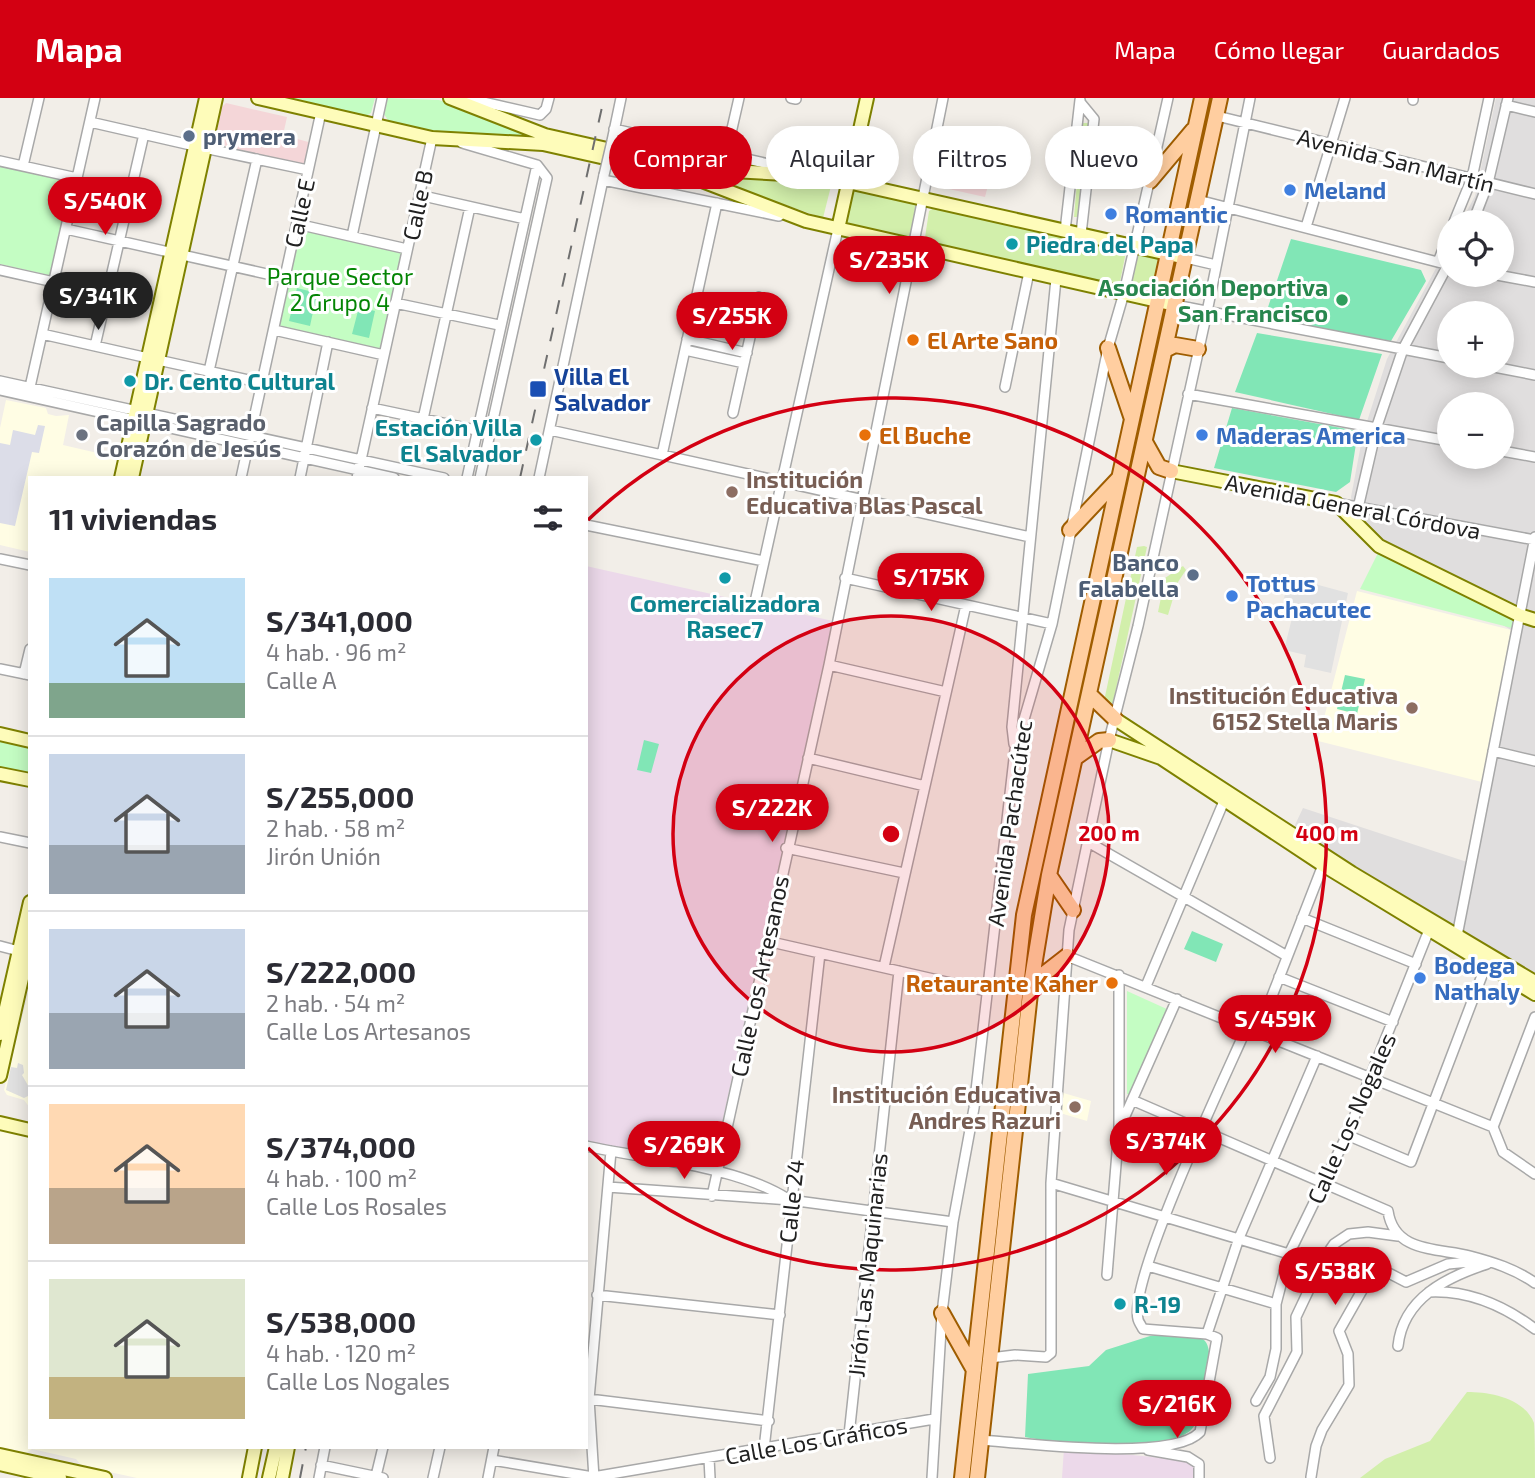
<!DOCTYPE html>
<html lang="es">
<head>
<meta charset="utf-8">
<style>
  :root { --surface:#fff; --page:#f2f2f3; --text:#2b2b33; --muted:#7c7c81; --line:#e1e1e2; --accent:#d30012 }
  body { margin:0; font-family:"Exo 2",sans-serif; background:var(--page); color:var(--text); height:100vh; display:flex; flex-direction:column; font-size:26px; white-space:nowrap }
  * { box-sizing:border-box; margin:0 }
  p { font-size:23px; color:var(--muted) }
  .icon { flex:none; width:38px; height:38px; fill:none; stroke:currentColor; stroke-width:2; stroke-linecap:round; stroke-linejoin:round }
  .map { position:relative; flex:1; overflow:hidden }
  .drawer { position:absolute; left:28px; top:378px; width:560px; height:973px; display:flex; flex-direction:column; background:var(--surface); border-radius:0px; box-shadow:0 4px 18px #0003 }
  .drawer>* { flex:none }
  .top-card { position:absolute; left:609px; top:28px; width:665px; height:63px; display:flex; gap:14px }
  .controls { position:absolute; left:1437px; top:112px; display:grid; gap:14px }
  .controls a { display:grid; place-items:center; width:77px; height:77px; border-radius:50%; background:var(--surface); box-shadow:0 4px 18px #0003; font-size:35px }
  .price { position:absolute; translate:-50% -60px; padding:0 16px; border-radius:24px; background:var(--accent); color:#fff; font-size:23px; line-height:46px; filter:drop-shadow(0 2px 4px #0008) }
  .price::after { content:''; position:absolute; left:50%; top:42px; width:21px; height:16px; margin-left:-10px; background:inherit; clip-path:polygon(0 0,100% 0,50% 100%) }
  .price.current { background:#222; color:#fff }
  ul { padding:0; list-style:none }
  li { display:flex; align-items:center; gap:21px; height:175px; padding:0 21px }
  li+li { border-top:2px solid var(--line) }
  li span { display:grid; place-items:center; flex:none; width:196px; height:140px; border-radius:0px; color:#555 }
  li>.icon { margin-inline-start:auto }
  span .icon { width:84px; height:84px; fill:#fffc; stroke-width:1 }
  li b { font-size:30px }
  h2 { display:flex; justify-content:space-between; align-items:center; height:84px; padding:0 21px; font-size:30px }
  .pill { padding:0 24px; border-radius:32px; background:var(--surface); box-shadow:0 4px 18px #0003; font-size:24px; line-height:63px }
  .pill.current { background:var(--accent); color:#fff }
  header { display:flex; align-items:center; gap:42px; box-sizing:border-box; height:98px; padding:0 35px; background:var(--accent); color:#fff }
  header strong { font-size:33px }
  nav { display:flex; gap:38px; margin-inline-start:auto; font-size:24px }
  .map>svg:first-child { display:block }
  .residential { fill:#e0dede; fill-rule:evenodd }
  .commercial { fill:#f4d6d8 }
  .industrial { fill:#ecd9ea }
  .education { fill:#fffde4 }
  .grass { fill:#d2efab }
  .park { fill:#c4fdc3 }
  .pitch { fill:#81e6b6 }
  .parking { fill:#e1e1e1 }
  .plaza { fill:#dcdde8 }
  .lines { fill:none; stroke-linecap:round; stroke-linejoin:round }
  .street-casing { stroke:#a8a8a8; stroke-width:12 }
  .secondary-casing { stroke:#7e8100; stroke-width:16 }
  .primary-casing { stroke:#9f5d00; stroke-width:18 }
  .street { stroke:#fff; stroke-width:9 }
  .secondary { stroke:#fefcba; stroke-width:12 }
  .primary { stroke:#ffcea0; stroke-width:14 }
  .rail { stroke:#6f6f6f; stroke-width:2; stroke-dasharray:14 14; stroke-linecap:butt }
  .street-bridge-casing { stroke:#a8a8a8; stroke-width:12; stroke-linecap:butt }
  .street-bridge { stroke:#fff; stroke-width:9 }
  .ring { fill:none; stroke:#d30012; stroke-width:3.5 }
  .service-dot { fill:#5c6f8a; stroke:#fff; stroke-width:2.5 }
  .shop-dot { fill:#3f7fe0; stroke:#fff; stroke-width:2.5 }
  .culture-dot { fill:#0f9aa8; stroke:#fff; stroke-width:2.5 }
  .leisure-dot { fill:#2e9e5b; stroke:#fff; stroke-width:2.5 }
  .food-dot { fill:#e8710a; stroke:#fff; stroke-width:2.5 }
  .transit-dot { fill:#1a4fb4; stroke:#fff; stroke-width:2.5 }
  .worship-dot { fill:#6b7280; stroke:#fff; stroke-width:2.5 }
  .education-dot { fill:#8d6e63; stroke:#fff; stroke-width:2.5 }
  .labels { text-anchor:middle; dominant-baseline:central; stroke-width:6; stroke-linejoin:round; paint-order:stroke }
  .service-label { font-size:23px; font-weight:bold; fill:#4e5e75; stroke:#fff; text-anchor:start }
  .street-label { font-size:23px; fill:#212121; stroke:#fff }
  .shop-label { font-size:23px; font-weight:bold; fill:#366cbe; stroke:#fff; text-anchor:start }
  .culture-label { font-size:23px; font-weight:bold; fill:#0d838f; stroke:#fff; text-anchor:start }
  .park-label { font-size:23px; fill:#058505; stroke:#fff }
  .leisure-label { font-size:23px; font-weight:bold; fill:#27864d; stroke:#fff; text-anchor:end }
  .food-label { font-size:23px; font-weight:bold; fill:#c56008; stroke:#fff; text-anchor:start }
  .transit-label { font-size:23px; font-weight:bold; fill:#164399; stroke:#fff; text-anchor:start }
  .worship-label { font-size:23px; font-weight:bold; fill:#5b616d; stroke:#fff; text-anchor:start }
  .education-label { font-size:23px; font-weight:bold; fill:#785e54; stroke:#fff; text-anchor:end }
  .centre { fill:#d30012; stroke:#fff; stroke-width:3.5 }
  .ring-label { font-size:21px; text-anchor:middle; font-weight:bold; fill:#d30012; stroke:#fff; stroke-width:6; stroke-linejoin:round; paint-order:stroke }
</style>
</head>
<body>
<header>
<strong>Mapa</strong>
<nav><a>Mapa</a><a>Cómo llegar</a><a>Guardados</a></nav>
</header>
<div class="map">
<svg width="1535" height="1380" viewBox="0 0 1535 1380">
  <rect width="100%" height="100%" fill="#f2eee8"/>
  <!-- residential -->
  <path class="residential" d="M1496,0H1535V895L1287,744L1303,710L1467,764L1511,532L1374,449L1358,433L1351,399L1363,336L1387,261L1449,146V177H1502V124H1461L1475,98ZM1449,215H1502V268H1449ZM1449,306H1502V359H1449Z"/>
  <!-- commercial -->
  <path class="commercial" d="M226,5L287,19L283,37L312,45L306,68L214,45L221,10Z
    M945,31L1000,42L985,99L931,87Z"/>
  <!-- industrial -->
  <path class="industrial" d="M586,468L833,523L712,1070L586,1043Z
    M1064,1350L1191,1363L1195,1367L1194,1380H1062Z"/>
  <!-- education -->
  <path class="education" d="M6,302L46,310L48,316L56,318L69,317L63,347L119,360L115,380H30V454L0,447V330Z
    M1357,493L1511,532L1482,684L1318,643Z
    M30,888V1010L24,1002L7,997L4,992Z
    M1060,994L1091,1003L1087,1023L1060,1015Z
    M0,1031L30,1037V1349H247L240,1380H137L82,1368L76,1361L32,1351L26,1355L0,1349Z"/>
  <!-- grass -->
  <path class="grass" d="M1082,25H1089L1081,119H1074Z
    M688,73L831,88L823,120Z
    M858,91L919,106L912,140L906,143L849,130L847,126L853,95Z
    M937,108L1124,150L1126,154L1120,184L1117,188L924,146L929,113Z
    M1137,153L1160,158L1152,198L1128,193Z
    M1144,448L1147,449L1112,609L1104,603L1137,449Z
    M1183,468L1186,472L1178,484L1168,517L1158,514L1165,480Z
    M1467,1294C1490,1294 1524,1300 1534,1325C1535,1339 1535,1364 1535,1380H1360L1385,1361L1430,1343Z"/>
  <!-- park -->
  <path class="park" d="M273,0H375L371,15L366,18Z
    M388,0L439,2L538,40L450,38L389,24L384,16Z
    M0,67L74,84L53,178L0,166Z
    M301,132L402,153L379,253L279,230Z
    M1378,455L1515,520L1512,530L1360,491Z
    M0,641L30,647V675L0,669Z
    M1127,893L1169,912L1132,998L1127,996Z"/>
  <!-- pitch -->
  <path class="pitch" d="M1291,141L1421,172L1426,183L1391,243L1264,221Z
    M297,190L317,195L310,228L289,223Z
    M359,209L375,213L369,240L352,236Z
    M1257,235L1382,256L1359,322L1235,294Z
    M1232,310L1358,333L1350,384L1336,394L1214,370Z
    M1345,577L1365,581L1357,616L1337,611Z
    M644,642L659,646L651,675L637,672Z
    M1192,833L1223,846L1216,864L1184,851Z
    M1150,1238C1166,1237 1191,1232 1204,1242C1218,1253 1203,1323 1190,1333C1164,1354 1058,1346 1025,1339L1028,1276L1089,1268L1106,1252Z"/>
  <!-- parking -->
  <path class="parking" d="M1289,479L1348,495L1331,575L1304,569L1306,557L1284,552L1292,520L1280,517Z
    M18,965L23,967L24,975L22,977L30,991V997L24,1000L6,992L11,969L17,970Z"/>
  <!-- plaza -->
  <path class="plaza" d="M38,327L45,328L39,355L32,354L15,428L0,425V345L10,347L13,332L35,337Z"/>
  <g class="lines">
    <!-- street casing -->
    <g class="street-casing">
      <path id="street" d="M466,0L540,17L546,11L549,0
        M791,0L796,1
        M1413,2V0
        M1080,4L1094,21L1081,136
        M1506,7L1535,14
        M1217,18L1535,96
        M90,24L195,48
        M614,31L795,72
        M612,43L621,0
        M462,45L537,67L547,80L480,380
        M204,50L308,72
        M726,57L739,0
        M0,63L77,80
        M23,68L39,0
        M603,82L779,118
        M419,97L525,121
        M1198,102L1449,167
        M1454,124L1472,80L1489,0
        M1473,124L1488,85L1508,0
        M297,126L407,151
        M1306,129L1345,0
        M66,131L285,180
        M1065,133L1080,2
        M352,138L382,0
        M1186,160L1216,167
        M1438,164L1449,136
        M0,172L54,184
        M1497,177L1535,184
        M395,205L499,227
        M1175,207L1449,260
        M274,232L384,257
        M42,236L148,260
        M687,241L747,255
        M95,248L144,36
        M685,252L744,265
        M158,262L262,285
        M1489,268L1535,277
        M209,273L257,61
        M0,283L444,380
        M30,289L95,0
        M1005,289L1029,174
        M0,292L394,380
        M1188,296L1449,343
        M372,310L476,332
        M733,315L759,199
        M423,321L470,109
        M550,332L1030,439
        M1502,353L1535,359
        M662,357L717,105
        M241,380L321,14
        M300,380L328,244
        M357,380L432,40
        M467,380L537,67
        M539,380L604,77
        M1336,405L1535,442
        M1355,423L1377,328L1403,251L1449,165
        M586,427L764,463
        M0,461L30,467
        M845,480L1052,526
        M755,504L838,131
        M829,567L946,594
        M0,571L30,577
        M24,576L30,551
        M1014,646L1012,629L1056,181
        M1493,653L1535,663
        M808,660L925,688
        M0,739L30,745
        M1088,744L1287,858
        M786,750L904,775
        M1302,820L1416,866
        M1457,838L1535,439
        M767,843L986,893
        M0,848L19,853
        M1067,858L1493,1029
        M884,869L966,507
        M1279,879L1393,924
        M1146,888L1224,703
        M1535,919L1493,1029L1503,1054L1535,1076
        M1258,934L1323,767
        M1132,1002L1388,1113C1394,1155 1438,1150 1470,1158C1493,1164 1515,1171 1535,1185
        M1121,1027L1177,901
        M1347,1037L1411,1064L1486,867
        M586,1048C649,1062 734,1067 788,1101
        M1051,1085L1289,1156
        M608,1089L790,1102L953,1124
        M712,1098L829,567L943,0
        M1148,1168L1276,1206
        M1107,1177L1119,1030V877
        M1429,1194C1469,1192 1503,1207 1535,1231
        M597,1197L780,1217
        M1207,1236L1239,1140L1317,958
        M1398,1248C1403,1200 1447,1179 1487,1166
        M990,1260L1015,1257L1046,1259L1051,1255V1085L1069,832L1109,642L1138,528L1207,214L1250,0
        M589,1301L769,1323
        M1256,1303L1270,1279L1276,1251V1206L1289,1156L1347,1037L1429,832
        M849,1337L899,873
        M981,1342C1023,1345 1173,1364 1200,1334L1217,1240L1207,1236L1143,1231C1142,1229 1138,1223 1138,1221C1128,1182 1226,977 1247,929
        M764,1351L820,855
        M1148,1352L1188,1359L1199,1366V1380
        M709,1360L710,1380
        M1270,1360L1264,1318L1297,1254L1296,1219L1323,1162L1334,1146L1349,1136L1368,1134L1398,1138
        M492,1362L593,1379L934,1321
        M321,1367L383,1380
        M376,1378L383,1349
        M1311,1379L1316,1348L1322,1332L1349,1287L1348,1256L1339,1233L1373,1173L1379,1170L1406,1184L1448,1166L1480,1163
        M319,1380L325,1349
        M433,1380L440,1349
        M488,1380L494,1349
        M594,1380L589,1301L611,1053
        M932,1380L942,1215L953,1124L974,1010L1015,652L1052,526L1108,250L1124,195L1168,0"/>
    </g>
    <!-- secondary casing -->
    <g class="secondary-casing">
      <path id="secondary" d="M258,0L432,40L543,46L694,80L806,123L1175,207
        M450,0L545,37L696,71L821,78L1186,160
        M838,131L867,0
        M1171,373L1336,405L1379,448L1519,517L1535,522
        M121,380L206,0
        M132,380L216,0
        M1115,621L1352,775L1535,884
        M0,636L30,643
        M1109,642L1161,660L1323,767L1535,896
        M0,676L30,682
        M0,936L30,804
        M0,978L30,845
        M0,1025L30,1032
        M0,1357L105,1380
        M0,1366L60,1380
        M249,1380L255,1349
        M269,1380L276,1349
        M282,1380L288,1349"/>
    </g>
    <!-- primary casing -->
    <g class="primary-casing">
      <path id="primary" d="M1150,83L1193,32
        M1108,250L1132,321
        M1165,252L1175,247L1198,251
        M1145,344L1159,369L1171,373
        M1070,432L1119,380
        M1089,596L1115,621
        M1075,660L1099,643L1109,642
        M1049,777L1073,812
        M1031,886L1067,858
        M942,1215L974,1272
        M962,1380L1024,817L1202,0
        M977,1380L1031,886L1049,777L1220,0"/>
    </g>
    <!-- street -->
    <use href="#street" class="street"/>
    <!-- secondary -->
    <use href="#secondary" class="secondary"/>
    <!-- primary -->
    <use href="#primary" class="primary"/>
    <!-- rail -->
    <path class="rail" d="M520,380L604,0
      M300,1380L306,1349"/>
    <!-- street-bridge casing -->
    <g class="street-bridge-casing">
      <path id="street-bridge" d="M604,77L612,43"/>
    </g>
    <!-- street-bridge -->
    <use href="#street-bridge" class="street-bridge"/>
  </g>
  <!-- distance rings -->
  <circle cx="891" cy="736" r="218" fill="#d30012" fill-opacity=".12"/>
  <g class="ring">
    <circle cx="891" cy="736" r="218"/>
    <path d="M588 422A436 436 0 1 1 588 1050"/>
  </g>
  <!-- markers -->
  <g class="service-dot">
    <circle cx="189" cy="38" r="7"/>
    <circle cx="1193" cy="477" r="7"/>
  </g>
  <g class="shop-dot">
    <circle cx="1290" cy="92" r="7"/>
    <circle cx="1111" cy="116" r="7"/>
    <circle cx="1202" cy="337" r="7"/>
    <circle cx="1232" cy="498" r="7"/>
    <circle cx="1420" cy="880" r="7"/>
  </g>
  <g class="culture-dot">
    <circle cx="1012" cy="146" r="7"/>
    <circle cx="130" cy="283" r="7"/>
    <circle cx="536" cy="342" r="7"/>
    <circle cx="725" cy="480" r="7"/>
    <circle cx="1120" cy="1206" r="7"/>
  </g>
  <circle class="leisure-dot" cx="1342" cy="202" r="7"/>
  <g class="food-dot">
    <circle cx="913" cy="242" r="7"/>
    <circle cx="865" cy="337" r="7"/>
    <circle cx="1112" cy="885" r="7"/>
  </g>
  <rect class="transit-dot" x="529" y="282" width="18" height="18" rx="3.5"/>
  <circle class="worship-dot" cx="82" cy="337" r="7"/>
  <g class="education-dot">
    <circle cx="732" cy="394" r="7"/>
    <circle cx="1412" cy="610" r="7"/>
    <circle cx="1075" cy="1009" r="7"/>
  </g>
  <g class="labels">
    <!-- service labels -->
    <g class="service-label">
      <text x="203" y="38">prymera</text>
      <text x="1179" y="464" text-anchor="end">Banco<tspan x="1179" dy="26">Falabella</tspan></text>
    </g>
    <!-- street labels -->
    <g class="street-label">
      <text transform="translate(1396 62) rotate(14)">Avenida San Martín</text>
      <text transform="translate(417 107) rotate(-78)">Calle B</text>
      <text transform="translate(299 115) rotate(-78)">Calle E</text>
      <text transform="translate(1353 408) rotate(11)">Avenida General Córdova</text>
      <text transform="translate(1009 725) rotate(-82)">Avenida Pachacútec</text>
      <text transform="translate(759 878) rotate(-78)">Calle Los Artesanos</text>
      <text transform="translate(1351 1020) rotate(-66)">Calle Los Nogales</text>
      <text transform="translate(791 1103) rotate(-84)">Calle 24</text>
      <text transform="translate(867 1167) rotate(-84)">Jirón Las Maquinarias</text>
      <text transform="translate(816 1342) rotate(-10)">Calle Los Gráficos</text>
    </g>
    <!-- shop labels -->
    <g class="shop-label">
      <text x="1304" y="92">Meland</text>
      <text x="1125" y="116">Romantic</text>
      <text x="1216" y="337">Maderas America</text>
      <text x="1246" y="485">Tottus<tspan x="1246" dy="26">Pachacutec</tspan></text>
      <text x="1434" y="867">Bodega<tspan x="1434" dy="26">Nathaly</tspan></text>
    </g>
    <!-- culture labels -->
    <g class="culture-label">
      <text x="1026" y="146">Piedra del Papa</text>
      <text x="144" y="283">Dr. Cento Cultural</text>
      <text x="522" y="329" text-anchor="end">Estación Villa<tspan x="522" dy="26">El Salvador</tspan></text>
      <text x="725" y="505" text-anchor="middle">Comercializadora<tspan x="725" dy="26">Rasec7</tspan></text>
      <text x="1134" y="1206">R-19</text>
    </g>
    <!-- park labels -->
    <g class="park-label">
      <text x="340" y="178">Parque Sector<tspan x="340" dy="26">2 Grupo 4</tspan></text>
    </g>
    <!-- leisure labels -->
    <g class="leisure-label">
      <text x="1328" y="189">Asociación Deportiva<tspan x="1328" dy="26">San Francisco</tspan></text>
    </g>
    <!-- food labels -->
    <g class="food-label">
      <text x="927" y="242">El Arte Sano</text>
      <text x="879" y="337">El Buche</text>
      <text x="1098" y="885" text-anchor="end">Retaurante Kaher</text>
    </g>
    <!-- transit labels -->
    <g class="transit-label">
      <text x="554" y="278">Villa El<tspan x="554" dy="26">Salvador</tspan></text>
    </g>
    <!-- worship labels -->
    <g class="worship-label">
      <text x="96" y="324">Capilla Sagrado<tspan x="96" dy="26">Corazón de Jesús</tspan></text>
    </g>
    <!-- education labels -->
    <g class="education-label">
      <text x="746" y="381" text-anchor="start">Institución<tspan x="746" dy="26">Educativa Blas Pascal</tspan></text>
      <text x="1398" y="597">Institución Educativa<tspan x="1398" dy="26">6152 Stella Maris</tspan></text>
      <text x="1061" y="996">Institución Educativa<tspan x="1061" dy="26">Andres Razuri</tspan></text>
    </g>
  </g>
  <circle cx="891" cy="736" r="10" class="centre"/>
  <g class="ring-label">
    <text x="1109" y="743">200 m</text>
    <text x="1327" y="743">400 m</text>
  </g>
</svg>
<div class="controls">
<a><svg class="icon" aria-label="locate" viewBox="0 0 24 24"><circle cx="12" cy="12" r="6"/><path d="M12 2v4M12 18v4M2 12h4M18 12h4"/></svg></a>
<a>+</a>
<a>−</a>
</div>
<b class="price" style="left:105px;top:139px">S/540K</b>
<b class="price" style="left:889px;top:198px">S/235K</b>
<b class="price current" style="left:98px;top:234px">S/341K</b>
<b class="price" style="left:732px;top:254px">S/255K</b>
<b class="price" style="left:931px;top:515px">S/175K</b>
<b class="price" style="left:772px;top:746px">S/222K</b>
<b class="price" style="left:1275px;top:957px">S/459K</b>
<b class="price" style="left:1166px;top:1079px">S/374K</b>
<b class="price" style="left:684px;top:1083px">S/269K</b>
<b class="price" style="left:1335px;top:1209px">S/538K</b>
<b class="price" style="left:1177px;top:1342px">S/216K</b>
<div class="top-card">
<a class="pill current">Comprar</a>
<a class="pill">Alquilar</a>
<a class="pill">Filtros</a>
<a class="pill">Nuevo</a>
</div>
<section class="drawer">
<h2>11 viviendas<svg class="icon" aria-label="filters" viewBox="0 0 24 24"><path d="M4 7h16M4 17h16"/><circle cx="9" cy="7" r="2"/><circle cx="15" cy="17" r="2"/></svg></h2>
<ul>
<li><span style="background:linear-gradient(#bfe0f5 75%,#7fa58c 0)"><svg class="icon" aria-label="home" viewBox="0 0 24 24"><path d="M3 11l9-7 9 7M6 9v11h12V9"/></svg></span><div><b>S/341,000</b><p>4 hab. · 96 m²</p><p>Calle A</p></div></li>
<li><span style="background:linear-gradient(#c9d6e8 65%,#9aa5b1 0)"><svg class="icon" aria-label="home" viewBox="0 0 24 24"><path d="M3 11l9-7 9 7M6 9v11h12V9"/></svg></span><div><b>S/255,000</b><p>2 hab. · 58 m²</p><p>Jirón Unión</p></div></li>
<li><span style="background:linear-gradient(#c9d6e8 60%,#9aa5b1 0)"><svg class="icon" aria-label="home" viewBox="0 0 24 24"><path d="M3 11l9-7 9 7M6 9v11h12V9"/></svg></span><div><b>S/222,000</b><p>2 hab. · 54 m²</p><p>Calle Los Artesanos</p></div></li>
<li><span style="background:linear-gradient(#ffd9b3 60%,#b9a48a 0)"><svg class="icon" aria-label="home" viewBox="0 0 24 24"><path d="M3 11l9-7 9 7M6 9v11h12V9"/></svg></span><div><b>S/374,000</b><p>4 hab. · 100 m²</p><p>Calle Los Rosales</p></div></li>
<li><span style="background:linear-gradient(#dfe7d0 70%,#c2b280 0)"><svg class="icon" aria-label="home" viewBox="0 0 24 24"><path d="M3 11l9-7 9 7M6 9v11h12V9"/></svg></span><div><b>S/538,000</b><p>4 hab. · 120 m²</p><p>Calle Los Nogales</p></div></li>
</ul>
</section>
</div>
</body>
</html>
